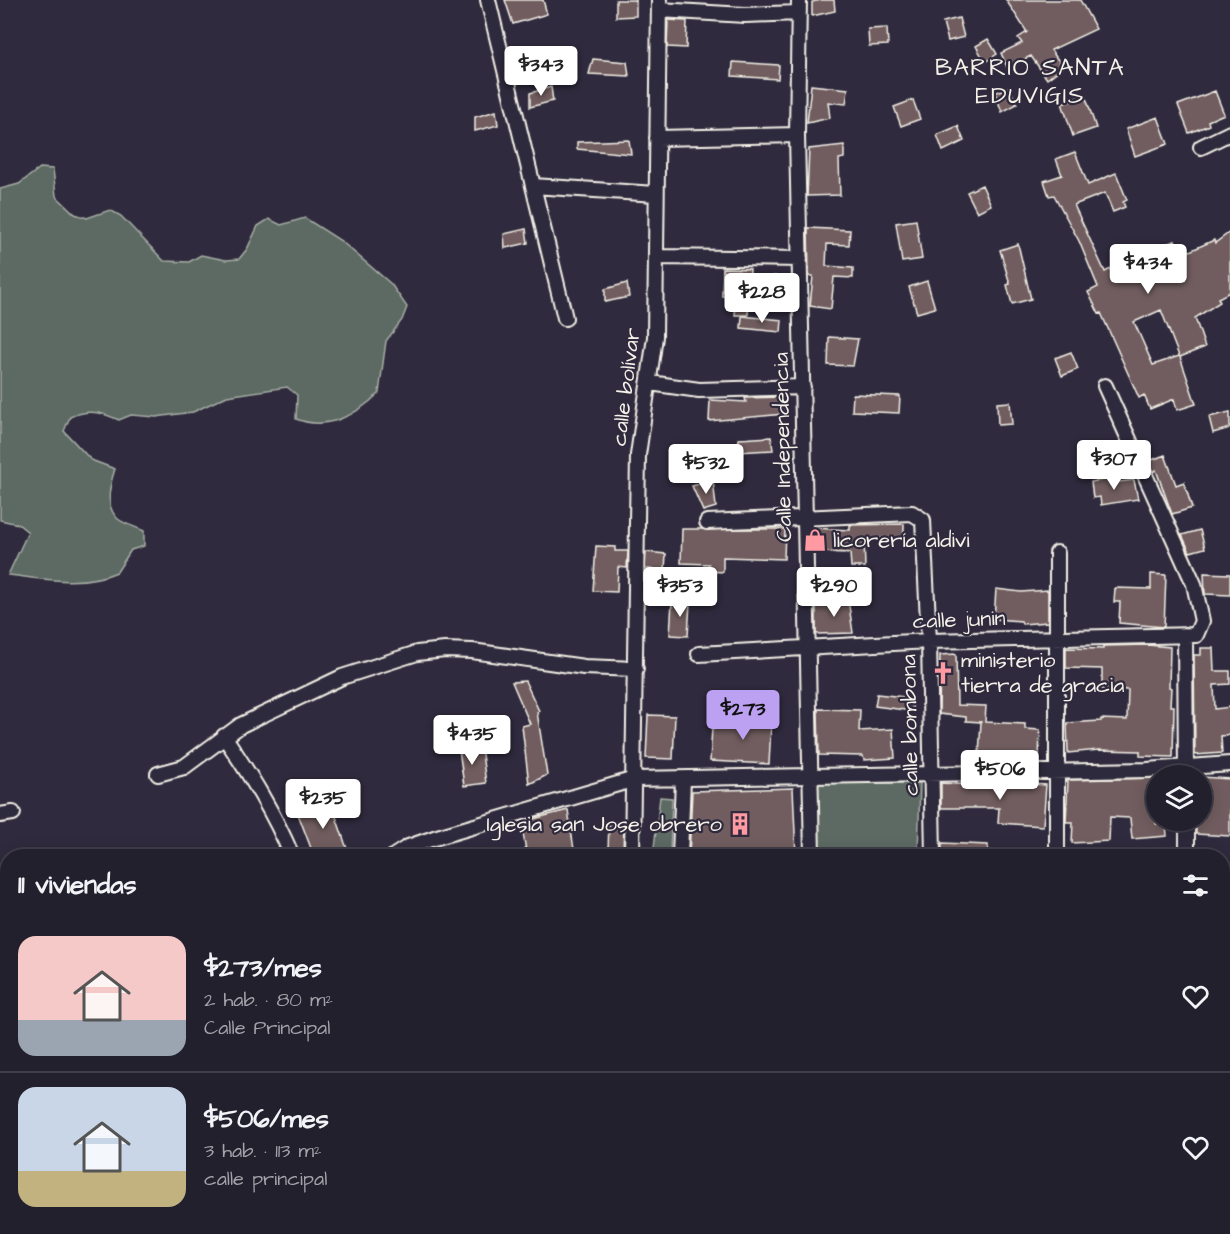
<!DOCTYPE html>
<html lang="es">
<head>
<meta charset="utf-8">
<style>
  :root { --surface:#23202e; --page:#2f2d3a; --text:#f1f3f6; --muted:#a3a3aa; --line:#403e4a; --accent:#bca0f2 }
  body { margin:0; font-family:"Architects Daughter",sans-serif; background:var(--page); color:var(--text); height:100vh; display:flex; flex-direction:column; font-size:22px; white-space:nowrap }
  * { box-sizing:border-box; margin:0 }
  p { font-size:20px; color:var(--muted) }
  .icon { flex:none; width:33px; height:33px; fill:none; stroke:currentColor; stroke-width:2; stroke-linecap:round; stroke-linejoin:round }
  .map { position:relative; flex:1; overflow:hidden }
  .side { position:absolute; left:0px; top:849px; width:1230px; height:386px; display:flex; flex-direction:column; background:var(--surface); border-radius:24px 24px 0 0; box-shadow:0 3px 15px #0003,0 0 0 2px var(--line) }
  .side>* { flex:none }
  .fabs { position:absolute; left:1146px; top:765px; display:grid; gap:12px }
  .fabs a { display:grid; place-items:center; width:66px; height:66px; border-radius:50%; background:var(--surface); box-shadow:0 3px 15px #0003,0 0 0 2px var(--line); font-size:30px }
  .price { position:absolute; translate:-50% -51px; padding:0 14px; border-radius:6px; background:#fff; color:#222; font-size:20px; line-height:39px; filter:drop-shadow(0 2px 3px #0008) }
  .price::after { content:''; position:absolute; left:50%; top:36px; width:18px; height:14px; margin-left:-9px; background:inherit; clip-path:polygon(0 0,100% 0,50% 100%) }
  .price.selected { background:var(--accent); color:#111 }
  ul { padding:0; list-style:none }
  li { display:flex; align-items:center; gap:18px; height:150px; padding:0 18px }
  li+li { border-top:2px solid var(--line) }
  li span { display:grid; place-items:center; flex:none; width:168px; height:120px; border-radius:18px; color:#555 }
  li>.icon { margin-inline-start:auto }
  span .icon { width:72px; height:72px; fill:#fffc; stroke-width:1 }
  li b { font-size:26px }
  h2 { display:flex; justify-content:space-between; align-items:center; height:72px; padding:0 18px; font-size:26px }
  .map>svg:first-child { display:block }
  .green { fill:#5b6b63; stroke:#a8aea6; stroke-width:1.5 }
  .building { fill:#715d5e; stroke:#f4f1e8; stroke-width:1.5; fill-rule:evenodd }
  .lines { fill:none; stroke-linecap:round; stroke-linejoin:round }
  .minor-casing { stroke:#f4f1e8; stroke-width:18 }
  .tertiary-casing { stroke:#f4f1e8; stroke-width:21 }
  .minor { stroke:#2f2a3d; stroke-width:14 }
  .tertiary { stroke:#2f2a3d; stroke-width:16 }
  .labels { text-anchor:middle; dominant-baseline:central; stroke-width:4.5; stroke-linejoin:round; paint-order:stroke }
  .street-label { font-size:22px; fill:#f4f1e8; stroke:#2f2a3d }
  .poi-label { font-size:22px; fill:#f4f1e8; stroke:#2f2a3d; text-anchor:start }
  .neighbourhood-label { font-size:24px; letter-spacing:1.5px; fill:#f4f1e8; stroke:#2f2a3d }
</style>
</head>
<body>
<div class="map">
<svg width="1230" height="1234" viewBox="0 0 1230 1234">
  <rect width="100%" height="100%" fill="#2f2a3d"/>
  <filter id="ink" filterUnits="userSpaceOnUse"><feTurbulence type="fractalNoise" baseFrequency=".0167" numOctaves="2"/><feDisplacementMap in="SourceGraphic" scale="12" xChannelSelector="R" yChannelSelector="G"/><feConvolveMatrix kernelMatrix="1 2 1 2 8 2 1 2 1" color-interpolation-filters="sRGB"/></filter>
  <g filter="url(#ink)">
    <!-- green -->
    <path class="green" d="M40,168L53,169L56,196L75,214L87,218L110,210L121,216L164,261L189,262L201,255L226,260L239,259L247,249L258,226L269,219L281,225L305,218L341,241L391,284L407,307L402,320L386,341L379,393C357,415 327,431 296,419L297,395L287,387L227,396L193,412L156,417L131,415L119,420C101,412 88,409 70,417L64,431L91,460L115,469C110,484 104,506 118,519C124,524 137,527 144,531V546L131,550L117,572C82,587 45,579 8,575L28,532L18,524L0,520V189L19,184Z
      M817,783H920L918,856H820Z
      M660,797L672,798L670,856H653Z
      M684,1227H809V1234H683Z"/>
    <!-- building -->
    <path class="building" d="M505,0H543L547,14L513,24Z
      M616,0H636V16L616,17Z
      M821,0H834L835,11L812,16V2Z
      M1006,0H1080L1096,29L1051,50L1063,67L1047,79L1031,56L1007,67L1001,53L1022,43L1018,38L1027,32Z
      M959,18L964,37L948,41L943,22Z
      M668,20L687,21L686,48L667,47Z
      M887,28L888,45L869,46L868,29Z
      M988,39L997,54L985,62L976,46Z
      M593,59L627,62L629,76L589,74Z
      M733,62L779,65L778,79L732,76Z
      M811,85L848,89L846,104L828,102L830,118L807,123Z
      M551,87L553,101L530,107V93Z
      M1009,87L1017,104L1002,112L995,93Z
      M1215,91L1224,114L1208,121L1209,125L1189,133L1178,105Z
      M1085,95L1096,128L1073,136L1062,103Z
      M913,100L920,119L901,126L894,107Z
      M496,111L498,125L475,131V117Z
      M1158,117L1168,144L1135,156L1126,129Z
      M958,126L964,141L943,151L937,135Z
      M629,140L631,154L577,149V142Z
      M844,145V158L839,159L840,195L807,196L809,149Z
      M1075,152L1088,185L1116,173L1127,200L1123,202L1125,207L1113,212L1105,193L1074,205L1105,272L1130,259L1141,279L1171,267L1163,245L1175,241L1181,255L1214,240L1215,243L1230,232V292L1218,298L1220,302L1195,318L1205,347L1180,357L1196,404L1177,410L1174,399L1150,409L1144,395L1139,398L1101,313L1099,314L1088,292L1098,287L1079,241L1054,195L1049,196L1044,181L1062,175L1056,159ZM1161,310L1179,356L1153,365L1134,322Z
      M982,185L991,205L977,212L967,192Z
      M916,220L922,259L902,262L896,223Z
      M808,228L850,230L849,245L827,244L826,266L853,268V278L834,277L831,309L810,306L813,276H809Z
      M526,229L528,243L505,248L504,234Z
      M1018,244L1031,299L1012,304L1007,285L1010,284L1000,250Z
      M723,268L750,269L749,283L775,276L777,290L749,296L748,315H735L736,297L722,296Z
      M927,281L935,308L917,313L909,287Z
      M627,283L629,297L605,302V289Z
      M742,316L782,320L781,332L741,328Z
      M829,337L858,339L853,366L828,365Z
      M1071,352L1078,369L1062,376L1055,358Z
      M853,394L900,396L899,413L852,411Z
      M783,397L784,414L709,421L710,400L746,402L745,398Z
      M1010,402L1012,424L998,425L997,403Z
      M1230,412V428L1213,433L1209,417Z
      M771,437L773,450L738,452L739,439Z
      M1165,455L1176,485L1184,482L1192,508L1172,514L1156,470L1153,472L1149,461Z
      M1118,477L1119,482L1134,480L1138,499L1101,505L1100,497L1093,498L1091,482Z
      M713,480L716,507L703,511L692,486Z
      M904,524V538L864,539L865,567H851L850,553L816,552L814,528L850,530V525Z
      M682,529H785L784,559L723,557V572L708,571L709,564L681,563Z
      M1200,530L1205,548L1190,552L1182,535Z
      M596,546L615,547V551H628L627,568L618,567L617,592L593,591Z
      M646,552L666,554L665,570L645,569Z
      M1204,573L1230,574V595L1205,594Z
      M1151,574L1166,575L1164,627L1119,623L1120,602H1114L1115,588L1151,589Z
      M996,589L1021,592L1048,590V622L1022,624L1021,621L994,619Z
      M848,599L853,633L816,634V605Z
      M672,601L690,602L688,636L670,635Z
      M1148,645L1170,647L1169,687L1171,688L1170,706H1174L1173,757L1140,756V751L1099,750L1068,753L1067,723L1101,721V719L1127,720L1128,690L1102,689V669L1066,668V648L1103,649V646Z
      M1201,648H1213L1214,671H1230V684L1214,685L1215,709L1230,707V735L1221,736L1222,753L1195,755L1194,655H1201Z
      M956,654L957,705L986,706L985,722L1025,724V729L1040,730L1039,759L979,755L981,722L966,721V717L939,714L940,655Z
      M525,681L539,711L537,712L547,775L529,784L522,726L530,724L512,682Z
      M877,694L913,698L912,711L875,706Z
      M742,707L759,708L758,724L771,725L769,764L710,761L712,728L741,729Z
      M818,709L860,710L859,731L893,729L895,758L864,760L863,756L819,755Z
      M648,715L675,716L673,759L646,758Z
      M481,747L486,783L464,786L459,749Z
      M1202,777L1230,779V836L1196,834V820H1202Z
      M1156,778V824L1166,823L1167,836L1132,839L1130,818L1110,817L1109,841L1072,843L1073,822H1066L1068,780Z
      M1001,782L1046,785L1043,826L998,823L999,808H941V783L1000,787Z
      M793,788L796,856H689L692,791Z
      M330,799L347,849L327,854L328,856H314L298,814Z
      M568,810L575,856H527L521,822Z
      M609,822H624L623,852H608Z
      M942,843L988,845L987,856H942Z"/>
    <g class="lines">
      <!-- minor casing -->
      <g class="minor-casing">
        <path id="minor" d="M488,0L565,318
          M799,0L797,135L812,856
          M659,10L745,15L798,13
          M657,138L797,135
          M1201,147L1230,133
          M533,186L656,194
          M657,257L800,259
          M650,383L699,390L803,387
          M707,522L912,513L923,520L929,641L933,856
          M1057,553V856
          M1185,636L1186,775
          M699,654L929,641L1196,635L1202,621L1194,584L1105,386
          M224,736C250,775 274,813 292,856
          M158,774L184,767L241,725L342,677L417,653L445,650L472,651L584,667L636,669
          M0,815L13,813
          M1187,820V856
          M394,856L408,847L434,838L635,779L1147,770L1230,764
          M632,856L638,455L655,337L659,0
          M680,856L683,779
          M1222,1153H1230
          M0,1203L8,1205
          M65,1227L82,1234
          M395,1227V1234
          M625,1227L633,1234
          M831,1227V1234
          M1068,1227V1234
          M572,1234L574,1227
          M669,1234V1227
          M934,1234V1227"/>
      </g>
      <!-- tertiary casing -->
      <g class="tertiary-casing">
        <path id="tertiary" d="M0,980H8
          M50,1234L51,1227"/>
      </g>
      <!-- minor -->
      <use href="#minor" class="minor"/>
      <!-- tertiary -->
      <use href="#tertiary" class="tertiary"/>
    </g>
  </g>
  <!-- icons -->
  <defs>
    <g id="shop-bare" transform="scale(1.8)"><path d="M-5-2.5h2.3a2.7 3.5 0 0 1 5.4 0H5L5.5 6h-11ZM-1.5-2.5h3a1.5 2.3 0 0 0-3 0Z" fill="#ff9aa2" stroke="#2f2a3d" stroke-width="2.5" paint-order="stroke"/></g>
    <g id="church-bare" transform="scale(1.8)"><path d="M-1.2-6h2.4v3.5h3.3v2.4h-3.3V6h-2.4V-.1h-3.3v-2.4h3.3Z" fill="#ff9aa2" stroke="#2f2a3d" stroke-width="2.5" paint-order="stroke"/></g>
    <g id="building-bare" transform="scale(1.8)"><path d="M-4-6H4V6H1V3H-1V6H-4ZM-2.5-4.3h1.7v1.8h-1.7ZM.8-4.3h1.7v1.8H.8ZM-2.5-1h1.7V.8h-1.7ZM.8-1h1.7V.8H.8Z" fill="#ff9aa2" stroke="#2f2a3d" stroke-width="2.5" paint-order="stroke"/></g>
  </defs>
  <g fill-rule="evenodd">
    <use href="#shop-bare" x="815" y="540"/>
    <use href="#church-bare" x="943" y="673"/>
    <use href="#building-bare" x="740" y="824"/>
  </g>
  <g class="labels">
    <!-- street labels -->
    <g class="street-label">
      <text transform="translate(626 387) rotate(-83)">calle bolívar</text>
      <text transform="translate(783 447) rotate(-91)">Calle Independencia</text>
      <text transform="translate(959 620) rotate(-2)">calle junin</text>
      <text transform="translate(910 725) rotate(-91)">calle bombona</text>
    </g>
    <!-- poi labels -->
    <g class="poi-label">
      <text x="833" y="540">licorería aldivi</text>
      <text x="961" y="660">ministerio<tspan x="961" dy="25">tierra de gracia</tspan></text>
      <text x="722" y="824" text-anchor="end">Iglesia san Jose obrero</text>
    </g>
    <!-- neighbourhood labels -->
    <g class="neighbourhood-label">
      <text x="1030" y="68">BARRIO SANTA<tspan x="1030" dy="28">EDUVIGIS</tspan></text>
    </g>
  </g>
</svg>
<div class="fabs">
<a><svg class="icon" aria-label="layers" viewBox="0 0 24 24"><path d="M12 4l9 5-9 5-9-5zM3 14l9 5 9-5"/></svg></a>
</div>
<b class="price" style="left:541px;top:97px">$343</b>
<b class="price" style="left:1148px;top:295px">$434</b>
<b class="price" style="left:762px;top:324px">$228</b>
<b class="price" style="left:1114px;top:491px">$307</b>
<b class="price" style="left:706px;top:495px">$532</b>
<b class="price" style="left:680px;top:618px">$353</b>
<b class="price" style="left:834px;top:618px">$290</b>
<b class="price selected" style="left:743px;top:741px">$273</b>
<b class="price" style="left:472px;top:766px">$435</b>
<b class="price" style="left:1000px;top:801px">$506</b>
<b class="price" style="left:323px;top:830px">$235</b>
<section class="side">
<h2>11 viviendas<svg class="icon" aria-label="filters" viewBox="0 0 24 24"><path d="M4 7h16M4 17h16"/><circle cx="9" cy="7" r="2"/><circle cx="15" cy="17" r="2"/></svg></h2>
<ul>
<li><span style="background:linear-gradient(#f6c9c9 70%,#9aa5b1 0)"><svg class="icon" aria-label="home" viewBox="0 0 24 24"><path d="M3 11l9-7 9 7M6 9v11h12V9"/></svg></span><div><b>$273/mes</b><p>2 hab. · 80 m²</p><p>Calle Principal</p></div><svg class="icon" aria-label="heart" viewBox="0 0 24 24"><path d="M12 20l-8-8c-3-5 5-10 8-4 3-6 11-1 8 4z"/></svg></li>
<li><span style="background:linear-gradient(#c9d6e8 70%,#c2b280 0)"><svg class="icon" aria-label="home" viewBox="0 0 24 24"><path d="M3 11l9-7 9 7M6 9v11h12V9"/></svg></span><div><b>$506/mes</b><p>3 hab. · 113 m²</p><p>calle principal</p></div><svg class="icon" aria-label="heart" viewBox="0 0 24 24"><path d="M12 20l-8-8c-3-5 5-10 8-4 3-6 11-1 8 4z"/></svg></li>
</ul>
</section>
</div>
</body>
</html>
